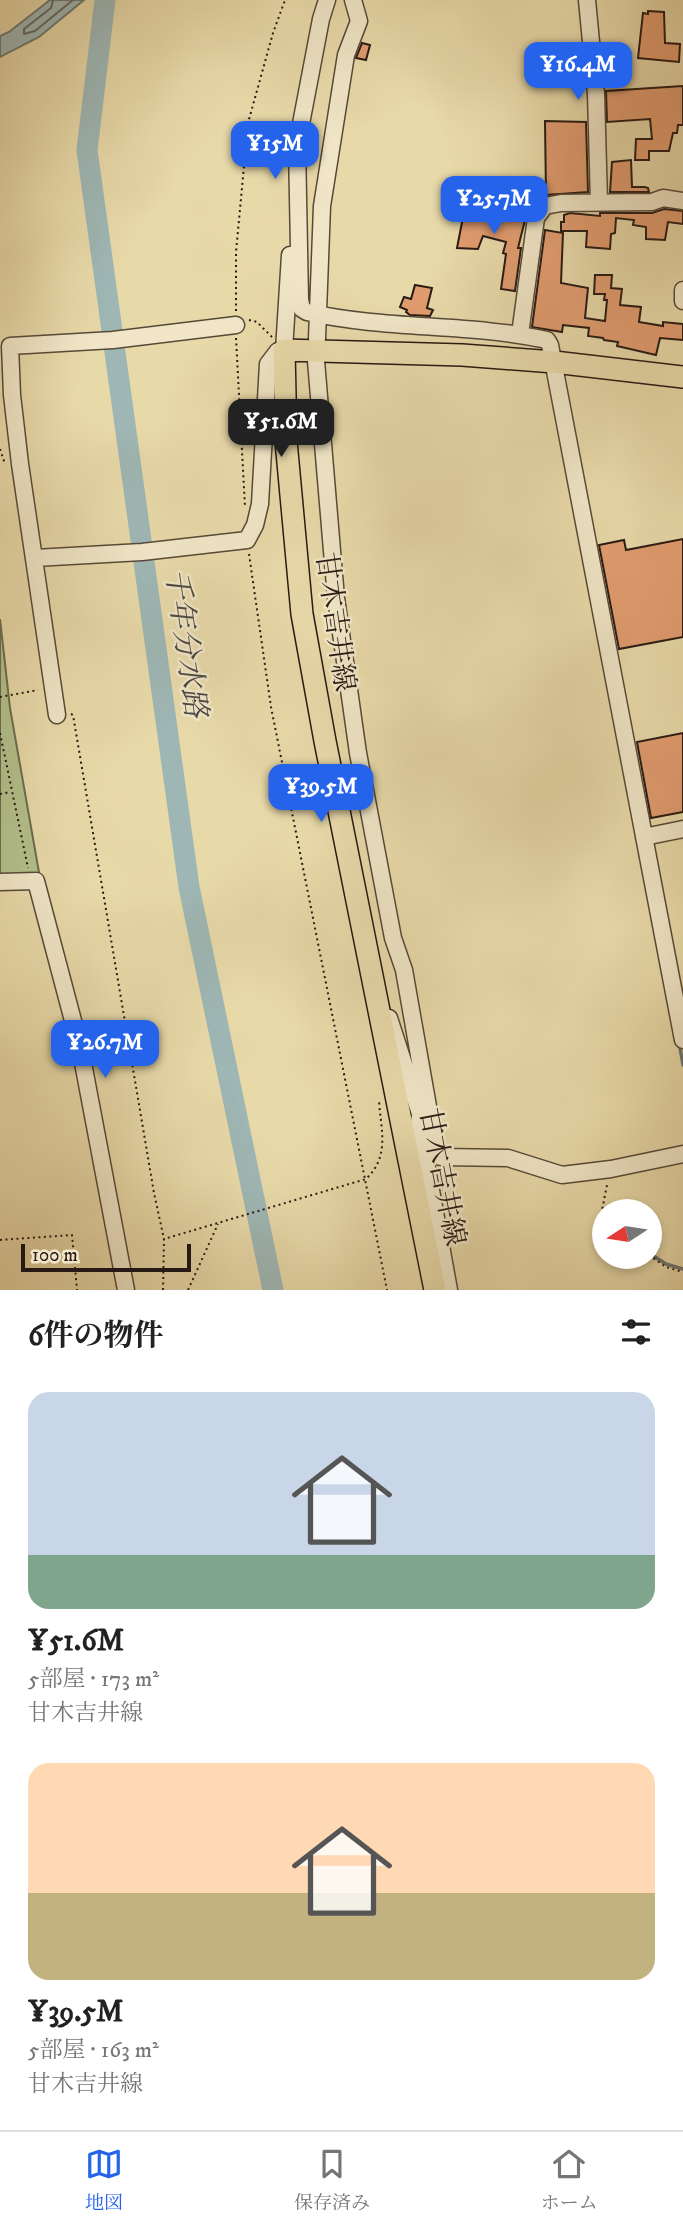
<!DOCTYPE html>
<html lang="ja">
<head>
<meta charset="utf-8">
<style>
  :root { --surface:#fff; --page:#f6f6f6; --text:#222; --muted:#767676; --line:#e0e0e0; --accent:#2563eb }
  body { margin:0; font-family:"IM FELL DW Pica","Noto Serif JP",serif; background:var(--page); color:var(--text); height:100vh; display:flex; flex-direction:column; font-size:26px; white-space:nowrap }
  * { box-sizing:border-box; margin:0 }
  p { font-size:23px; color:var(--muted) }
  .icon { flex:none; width:38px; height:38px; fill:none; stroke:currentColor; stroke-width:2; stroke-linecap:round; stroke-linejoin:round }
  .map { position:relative; height:1290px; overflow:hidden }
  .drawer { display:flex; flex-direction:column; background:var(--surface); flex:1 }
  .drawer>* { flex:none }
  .needle { width:46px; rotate:258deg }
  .fabs { position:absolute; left:592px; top:1199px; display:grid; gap:14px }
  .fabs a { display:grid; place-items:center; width:70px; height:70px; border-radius:50%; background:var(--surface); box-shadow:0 4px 10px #0003; font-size:35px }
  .scale { position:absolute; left:21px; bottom:18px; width:170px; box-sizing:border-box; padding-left:7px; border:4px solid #271913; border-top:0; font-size:19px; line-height:24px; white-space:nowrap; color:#271913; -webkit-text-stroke:5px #f0e6c7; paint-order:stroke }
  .price { position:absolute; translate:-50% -60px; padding:0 16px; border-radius:14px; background:var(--accent); color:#fff; font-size:23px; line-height:46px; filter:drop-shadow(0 2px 4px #0008) }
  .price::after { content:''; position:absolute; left:50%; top:42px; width:21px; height:16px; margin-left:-10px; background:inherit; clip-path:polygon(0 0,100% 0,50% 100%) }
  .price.on { background:#222; color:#fff }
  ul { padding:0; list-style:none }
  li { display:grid; align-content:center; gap:14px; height:371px; padding:0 28px }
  li span { display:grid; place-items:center; height:217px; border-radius:21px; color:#555 }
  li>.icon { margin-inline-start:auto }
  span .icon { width:126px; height:126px; fill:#fffc; stroke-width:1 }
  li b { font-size:30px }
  h2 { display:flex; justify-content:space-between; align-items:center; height:84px; padding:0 28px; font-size:30px }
  .tab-bar { display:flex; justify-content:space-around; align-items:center; height:98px; border-top:2px solid var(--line); background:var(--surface); font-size:19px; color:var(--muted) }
  .tab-bar a { display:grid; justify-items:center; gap:4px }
  .tab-bar .on { color:var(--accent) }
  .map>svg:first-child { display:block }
  .green { fill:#b2c08b; stroke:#6c6c4f; stroke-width:2 }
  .water { fill:#9eb7b5; stroke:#6e7874; stroke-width:2 }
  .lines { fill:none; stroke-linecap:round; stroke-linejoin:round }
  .shore { stroke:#626864; stroke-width:2 }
  .stream { stroke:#6e7874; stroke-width:3.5 }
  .river { stroke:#9eb7b5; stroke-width:21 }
  .building { fill:#e19c6f; stroke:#271913; stroke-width:2 }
  .minor-casing { stroke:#574938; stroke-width:19 }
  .major-casing { stroke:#271913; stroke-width:24 }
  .path { stroke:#271913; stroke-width:2; stroke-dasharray:2 3.5; stroke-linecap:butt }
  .minor { stroke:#f0e6c7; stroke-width:16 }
  .major { stroke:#e8d9a9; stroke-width:21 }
  .labels { text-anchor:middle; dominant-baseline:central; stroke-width:5; stroke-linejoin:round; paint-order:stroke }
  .street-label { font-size:28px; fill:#271913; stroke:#f0e6c7 }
  .water-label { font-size:30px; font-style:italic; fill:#4b4844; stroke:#f0e6c7 }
</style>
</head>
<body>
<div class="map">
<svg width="683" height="1290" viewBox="0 0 683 1290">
  <rect width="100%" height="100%" fill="#e8d9a9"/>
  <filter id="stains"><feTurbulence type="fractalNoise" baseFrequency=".00286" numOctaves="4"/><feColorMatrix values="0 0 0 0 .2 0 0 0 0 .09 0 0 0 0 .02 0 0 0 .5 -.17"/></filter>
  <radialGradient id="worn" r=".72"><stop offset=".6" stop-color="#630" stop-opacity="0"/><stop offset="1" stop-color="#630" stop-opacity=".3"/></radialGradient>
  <!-- green -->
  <path class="green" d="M0,619L10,708L40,878L0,879Z"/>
  <!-- water -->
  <path class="water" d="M50,0H84L39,37L0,57V36L9,32Z"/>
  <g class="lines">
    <!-- shore -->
    <path class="shore" d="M53,0L51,8L24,29V34L35,31L73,0"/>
    <!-- stream -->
    <path class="stream" d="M679,1042L683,1065
      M649,1253L666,1264L683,1269"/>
    <!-- river -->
    <path class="river" d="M105,0L87,150L189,887L273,1290"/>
  </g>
  <!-- building -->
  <path class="building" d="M648,11L664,12L665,43L680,44L679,62L638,58L643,13L648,14Z
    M362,43L370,45L366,60L356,58Z
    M683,86V125H678L677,133H673L669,151H649V160H635L636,139H652L650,119L607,122L606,91Z
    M545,121L586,122L588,192L546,195Z
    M631,160L632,187H645L648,188L649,192H610L612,162Z
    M468,203L526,216L518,248H521L515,291L501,289L506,254L503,253L506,242L483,236L478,249L457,248L465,207H468Z
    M664,209L683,211V224L668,222L665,240L646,239V227L633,225L634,220L616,218L615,233L611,234L610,249L586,247L587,231H561V222H564V215L570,213L600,216V213H652Z
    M545,230L563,233L561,283L588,288L585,318L605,321L607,300H604L605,294H594L595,275H612L611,288L622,289L620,305L641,307L639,322L663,326V322L683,324V340L660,338L656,355L617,346L618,342L604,340L603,338L588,336L589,328L563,325L562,332L532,327Z
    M415,285L432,288L427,308L433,310L430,316L410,315L406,312L407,310L400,307L404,297L411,299Z
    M683,539V637L619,649L599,545L624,540L626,550Z
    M683,733V812L651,818L637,742Z"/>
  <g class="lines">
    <!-- minor casing -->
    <g class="minor-casing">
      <path id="minor" d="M587,0L596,94L599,202
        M297,146L300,300L302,309L307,312C386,330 468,323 547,340L550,345L683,1040
        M295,155L321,19L327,0
        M683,290V301
        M520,334L536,218L545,206L561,203L652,202L663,198L683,201
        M317,339L322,206L346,55L359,21L353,0
        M316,361L336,598L358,753L393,938L404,970L436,1152
        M35,558L142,552L247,540L255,525L260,504L268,364L278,351L284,350L290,255
        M57,715L20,464L12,395L10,346L113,340L236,325
        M644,837L683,829
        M0,882L36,881L80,1047L126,1290
        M389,1018L422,1120
        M420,1113L419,1124L449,1290
        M430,1145L441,1157L508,1158L562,1175L611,1169L683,1154"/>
    </g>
    <!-- major casing -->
    <g class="major-casing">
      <path id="major" d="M435,1290L325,741L302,614L286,441L284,350L462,355L554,362L683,377"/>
    </g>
    <!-- path -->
    <path class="path" d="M236,311V252L248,123L273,33L285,0
      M249,320L257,322L272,337
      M236,338L245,507
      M0,449L5,464
      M249,554L271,707L387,1290
      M0,697L38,690
      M71,714L73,715L154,1193L164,1239
      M0,733L28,868
      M0,794L10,792
      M604,1223L600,1220L607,1185
      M0,1240L72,1235L77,1290
      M649,1255L666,1267L683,1272
      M163,1290L164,1239L366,1179C390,1156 381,1131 379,1101
      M188,1290L218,1224"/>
    <!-- minor -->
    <use href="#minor" class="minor"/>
    <!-- major -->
    <use href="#major" class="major"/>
  </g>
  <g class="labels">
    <!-- street labels -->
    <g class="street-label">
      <text transform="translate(335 622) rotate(82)">甘木吉井線</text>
      <text transform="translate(442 1177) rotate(79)">甘木吉井線</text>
    </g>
    <!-- water labels -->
    <g class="water-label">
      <text transform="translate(185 643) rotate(82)">千年分水路</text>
    </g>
  </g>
  <rect width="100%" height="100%" filter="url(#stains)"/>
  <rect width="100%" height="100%" fill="url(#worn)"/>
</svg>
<div class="fabs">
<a><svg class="needle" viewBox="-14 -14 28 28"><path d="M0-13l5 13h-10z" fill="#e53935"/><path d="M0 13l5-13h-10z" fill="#767676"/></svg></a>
</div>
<div class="scale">100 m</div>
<b class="price" style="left:578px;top:102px">¥16.4M</b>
<b class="price" style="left:275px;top:181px">¥15M</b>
<b class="price" style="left:494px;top:236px">¥25.7M</b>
<b class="price on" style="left:281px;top:459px">¥51.6M</b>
<b class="price" style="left:321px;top:824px">¥39.5M</b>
<b class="price" style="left:105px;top:1080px">¥26.7M</b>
</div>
<section class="drawer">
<h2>6件の物件<svg class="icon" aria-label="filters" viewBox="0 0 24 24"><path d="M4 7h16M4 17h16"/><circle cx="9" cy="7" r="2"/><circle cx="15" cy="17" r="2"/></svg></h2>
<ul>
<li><span style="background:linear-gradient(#c9d6e8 75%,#7fa58c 0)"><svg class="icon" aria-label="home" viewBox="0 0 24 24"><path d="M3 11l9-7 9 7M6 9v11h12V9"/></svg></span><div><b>¥51.6M</b><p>5部屋 · 173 m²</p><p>甘木吉井線</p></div></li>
<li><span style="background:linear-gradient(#ffd9b3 60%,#c2b280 0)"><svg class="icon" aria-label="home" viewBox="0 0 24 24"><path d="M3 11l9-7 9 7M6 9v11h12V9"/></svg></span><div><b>¥39.5M</b><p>5部屋 · 163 m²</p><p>甘木吉井線</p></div></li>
</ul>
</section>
<nav class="tab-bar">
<a class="on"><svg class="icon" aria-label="map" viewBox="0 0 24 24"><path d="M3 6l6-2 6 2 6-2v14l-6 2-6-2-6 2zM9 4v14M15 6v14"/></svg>地図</a>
<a><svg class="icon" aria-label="saved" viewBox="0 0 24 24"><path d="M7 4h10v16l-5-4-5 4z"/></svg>保存済み</a>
<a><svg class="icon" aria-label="home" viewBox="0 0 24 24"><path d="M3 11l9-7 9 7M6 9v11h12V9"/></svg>ホーム</a>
</nav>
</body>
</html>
